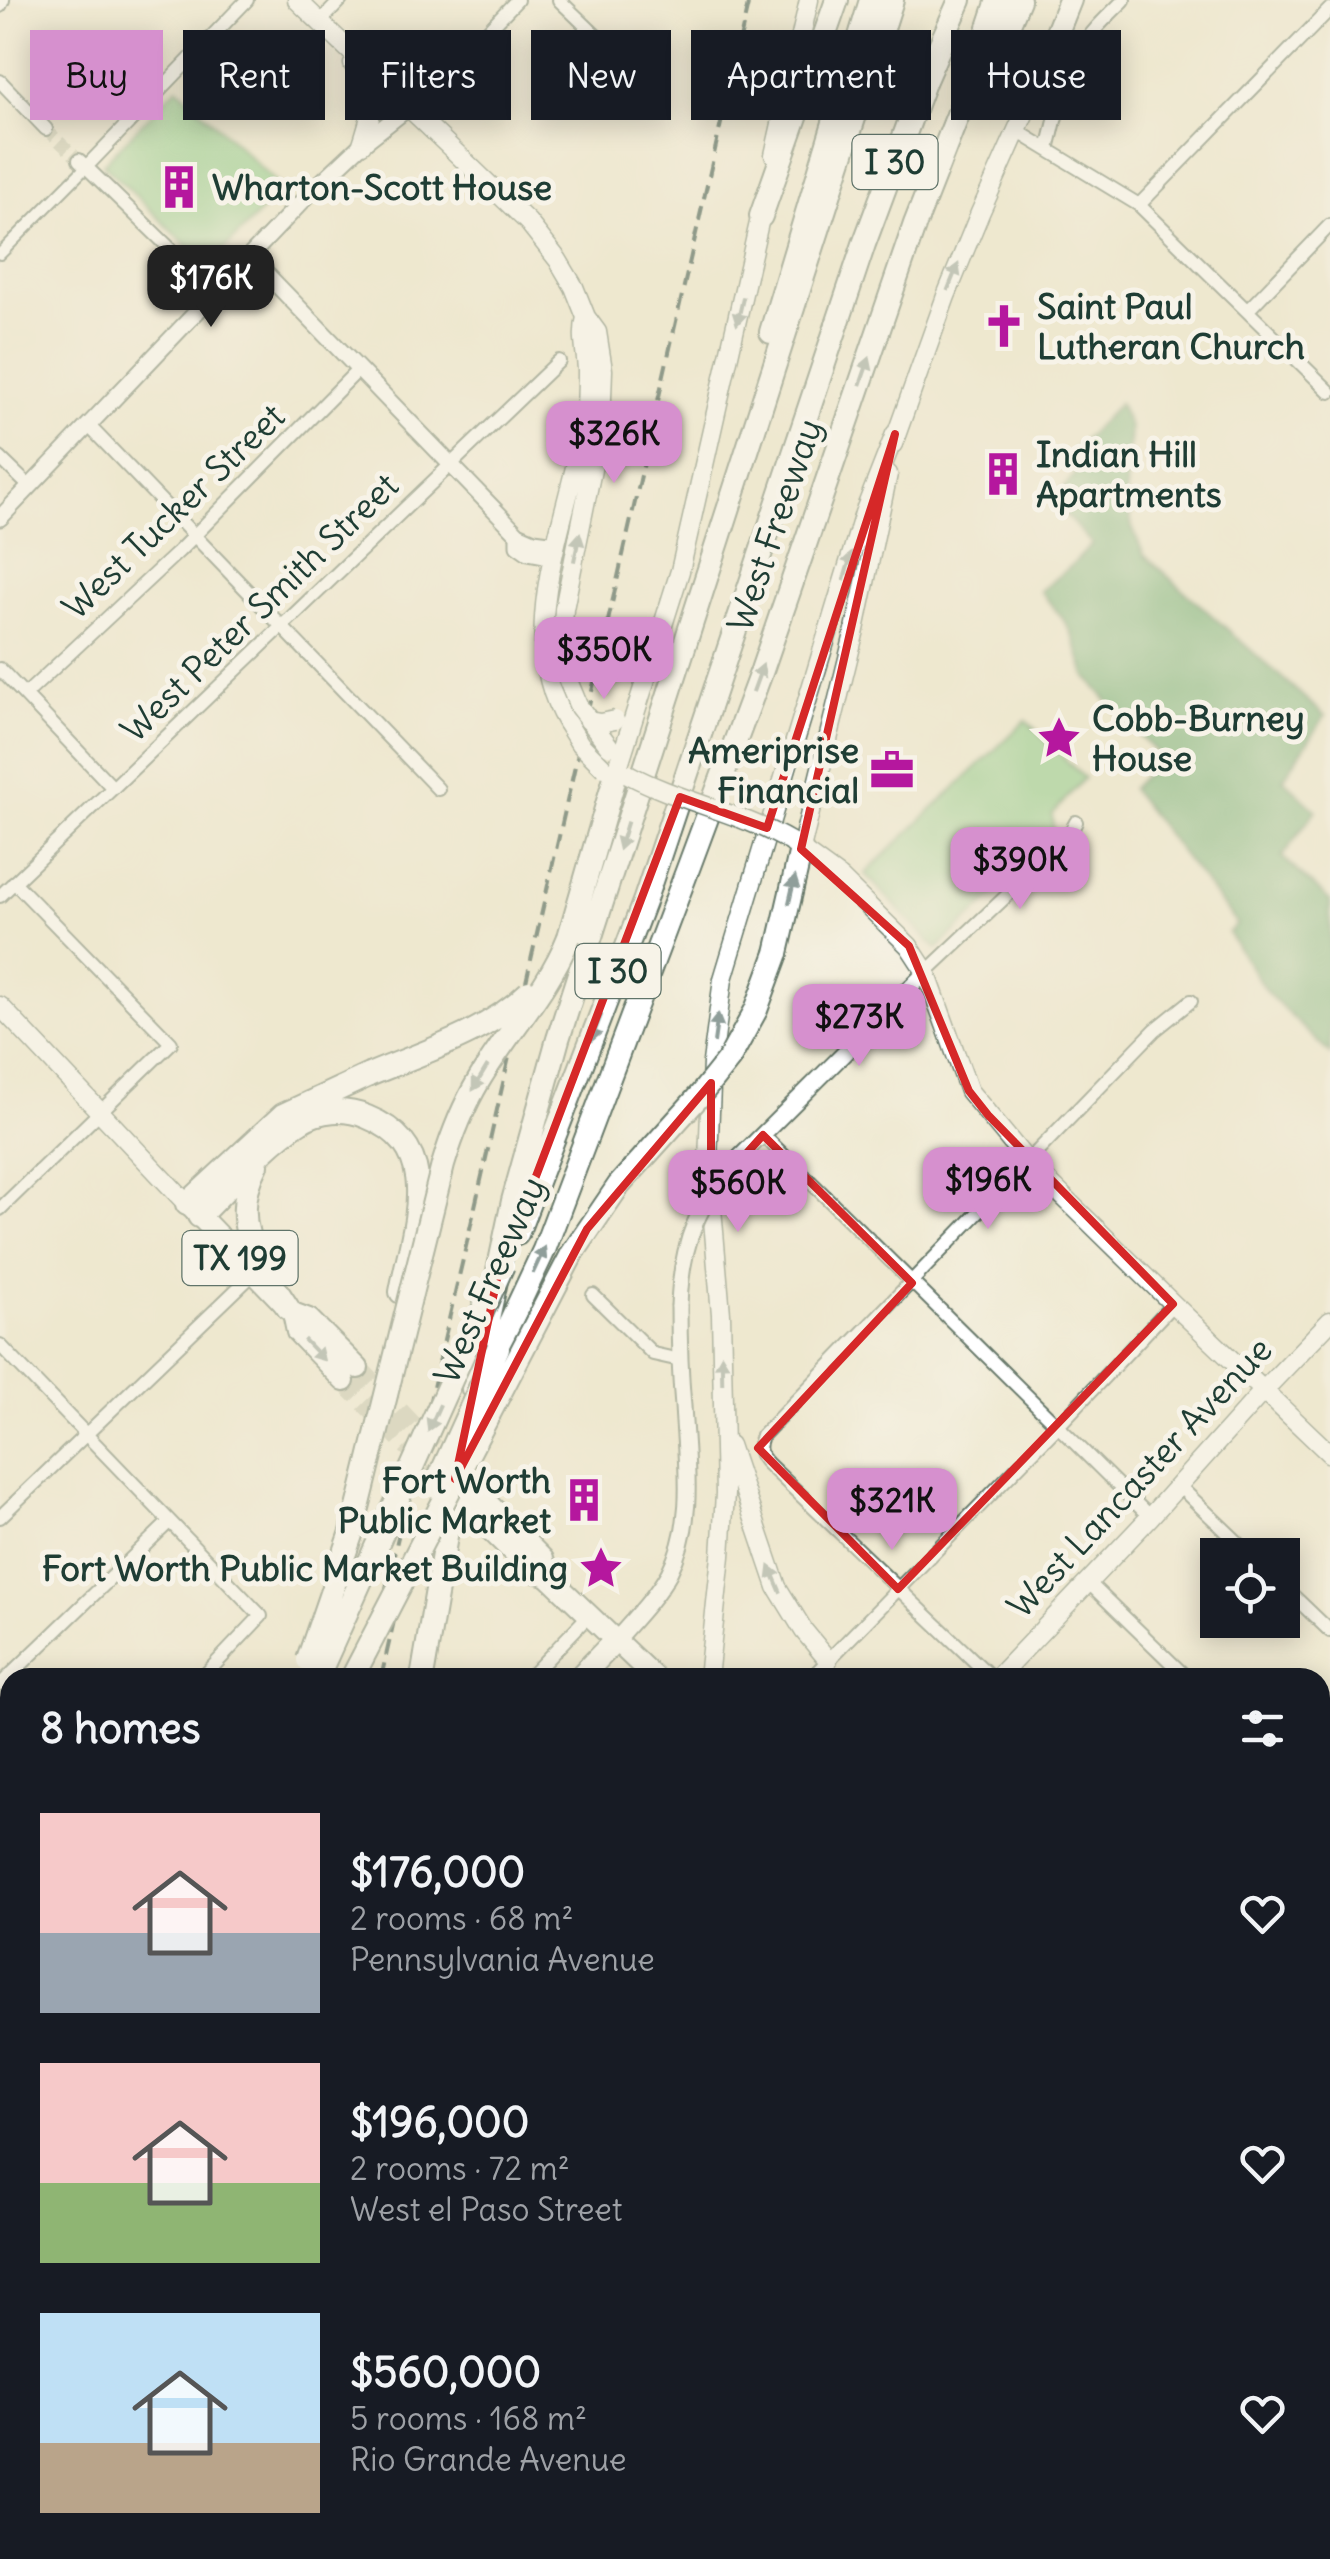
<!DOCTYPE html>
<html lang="en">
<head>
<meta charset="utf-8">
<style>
  :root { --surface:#171b24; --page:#20242c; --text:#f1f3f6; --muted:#9ea1a6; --accent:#d690ce }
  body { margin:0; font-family:Delius,sans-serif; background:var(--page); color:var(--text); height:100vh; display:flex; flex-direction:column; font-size:38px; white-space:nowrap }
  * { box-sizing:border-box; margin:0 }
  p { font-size:32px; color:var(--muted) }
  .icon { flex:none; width:55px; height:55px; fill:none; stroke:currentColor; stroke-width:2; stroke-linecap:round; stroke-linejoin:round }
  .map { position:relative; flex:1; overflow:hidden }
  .panel { position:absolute; left:0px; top:1668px; width:1330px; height:892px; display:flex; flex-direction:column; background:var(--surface); border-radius:30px 30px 0 0; box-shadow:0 5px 25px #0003 }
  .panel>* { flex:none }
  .top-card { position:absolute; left:30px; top:30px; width:1270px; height:90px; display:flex; gap:20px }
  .tools { position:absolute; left:1200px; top:1538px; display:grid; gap:20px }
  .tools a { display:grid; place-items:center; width:100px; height:100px; border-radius:0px; background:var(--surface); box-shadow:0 5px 25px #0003; font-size:50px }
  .price { position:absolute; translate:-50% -85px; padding:0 22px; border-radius:20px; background:var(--accent); color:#111; font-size:32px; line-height:65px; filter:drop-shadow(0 2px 5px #0008) }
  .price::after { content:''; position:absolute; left:50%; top:60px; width:30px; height:22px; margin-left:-15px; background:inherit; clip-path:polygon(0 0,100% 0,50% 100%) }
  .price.active { background:#222; color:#fff }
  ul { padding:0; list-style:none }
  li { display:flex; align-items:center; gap:30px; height:250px; padding:0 40px }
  li span { display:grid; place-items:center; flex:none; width:280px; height:200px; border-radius:0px; color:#555 }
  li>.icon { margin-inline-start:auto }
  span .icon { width:120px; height:120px; fill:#fffc; stroke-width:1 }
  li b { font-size:42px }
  h2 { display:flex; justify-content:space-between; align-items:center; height:120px; padding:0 40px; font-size:42px }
  .chip { padding:0 35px; border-radius:0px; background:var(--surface); box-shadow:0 5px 25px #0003; font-size:35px; line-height:90px }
  .chip.active { background:var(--accent); color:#111 }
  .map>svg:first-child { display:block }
  .green { fill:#84c882; stroke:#52825b; stroke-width:2.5 }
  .forest { fill:#6bac70; stroke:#457452; stroke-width:2.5 }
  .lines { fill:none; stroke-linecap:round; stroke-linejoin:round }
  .minor-tunnel { stroke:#c5c6b0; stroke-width:12; stroke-dasharray:12 6; stroke-linecap:butt }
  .tertiary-tunnel { stroke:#c5c6b0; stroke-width:15; stroke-dasharray:15 8; stroke-linecap:butt }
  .primary-tunnel { stroke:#c5c6b0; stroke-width:20; stroke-dasharray:20 10; stroke-linecap:butt }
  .pedestrian-casing { stroke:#67796a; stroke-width:14 }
  .minor-casing { stroke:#67796a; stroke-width:16 }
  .tertiary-casing { stroke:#67796a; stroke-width:19 }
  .secondary-casing { stroke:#67796a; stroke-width:21 }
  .primary-casing { stroke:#67796a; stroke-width:24 }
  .motorway-casing { stroke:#67796a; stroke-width:26 }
  .pedestrian { stroke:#fff; stroke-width:10 }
  .minor { stroke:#fff; stroke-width:12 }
  .tertiary { stroke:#fff; stroke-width:15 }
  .secondary { stroke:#fff; stroke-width:18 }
  .primary { stroke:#fff; stroke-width:20 }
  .motorway { stroke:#fff; stroke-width:22 }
  .rail { stroke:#1f3d34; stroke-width:4; stroke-dasharray:15 8; stroke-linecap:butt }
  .tertiary-bridge-casing { stroke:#67796a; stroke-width:19; stroke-linecap:butt }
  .secondary-bridge-casing { stroke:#67796a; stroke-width:21; stroke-linecap:butt }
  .motorway-bridge-casing { stroke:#67796a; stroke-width:26; stroke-linecap:butt }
  .tertiary-bridge { stroke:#fff; stroke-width:15 }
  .secondary-bridge { stroke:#fff; stroke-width:18 }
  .motorway-bridge { stroke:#fff; stroke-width:22 }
  .oneway { fill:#8f9e9a }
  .marked { fill:none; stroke:#d62828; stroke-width:8; stroke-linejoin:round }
  .labels { text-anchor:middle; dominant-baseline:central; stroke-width:10; stroke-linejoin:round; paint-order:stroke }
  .shield { fill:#f7f3e8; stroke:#60746a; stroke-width:2.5 }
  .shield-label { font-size:32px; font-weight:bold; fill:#1f3d34 }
  .poi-label { font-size:35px; font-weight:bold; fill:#1f3d34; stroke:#f7f3e8; text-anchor:start }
  .street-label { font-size:35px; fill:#1f3d34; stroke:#f7f3e8 }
</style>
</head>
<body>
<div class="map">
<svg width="1330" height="2559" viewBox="0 0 1330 2559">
  <rect width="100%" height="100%" fill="#f7f3e8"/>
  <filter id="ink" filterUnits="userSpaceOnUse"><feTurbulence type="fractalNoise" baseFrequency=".01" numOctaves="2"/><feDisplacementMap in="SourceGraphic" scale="20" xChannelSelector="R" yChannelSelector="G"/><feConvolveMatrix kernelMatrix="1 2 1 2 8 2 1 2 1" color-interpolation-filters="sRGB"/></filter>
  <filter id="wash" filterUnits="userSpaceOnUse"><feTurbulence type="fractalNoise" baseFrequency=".0048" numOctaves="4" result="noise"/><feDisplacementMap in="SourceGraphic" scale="40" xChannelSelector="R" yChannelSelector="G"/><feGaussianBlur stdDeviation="2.25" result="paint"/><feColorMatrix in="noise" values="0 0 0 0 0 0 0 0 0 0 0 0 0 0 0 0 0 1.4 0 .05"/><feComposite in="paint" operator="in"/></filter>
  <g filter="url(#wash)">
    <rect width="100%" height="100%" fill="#eee8cf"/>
    <!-- green -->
    <path class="green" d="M177,87L283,189L208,266L103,164Z
      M1026,720L1084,778L1052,815L1055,839L937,949L865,874Z"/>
    <!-- forest -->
    <path class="forest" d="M1119,403L1130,429L1126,490L1132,527L1144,555L1325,716L1283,779L1316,810L1282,857L1330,901V1054L1267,993L1228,933L1237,924L1131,789L1161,757L1122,718L1086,676L1073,636L1063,619L1040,591L1073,564L1092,544L1059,508L1062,490L1076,473L1073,451Z"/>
  </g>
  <g filter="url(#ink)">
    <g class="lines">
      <!-- minor-tunnel -->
      <path class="minor-tunnel" d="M46,129L79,160"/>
      <!-- tertiary-tunnel -->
      <path class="tertiary-tunnel" d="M0,2218L10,2219"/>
      <!-- primary-tunnel -->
      <path class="primary-tunnel" d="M358,1368L456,1471
        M344,1381L448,1487"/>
      <!-- pedestrian casing -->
      <g class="pedestrian-casing">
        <path id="pedestrian" d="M0,254L86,167"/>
      </g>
      <!-- minor casing -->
      <g class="minor-casing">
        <path id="minor" d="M559,0L663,100
          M0,6L3,0
          M320,22L341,0
          M0,81L46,129
          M408,108L422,99L517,0
          M1017,131L1139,205L1330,392
          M1048,149C1057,116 1062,79 1081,49C1092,30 1109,15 1124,0
          M79,160L216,293
          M86,167L247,0
          M1139,205L1330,9
          M1248,310L1330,225
          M88,425L438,789
          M0,458L30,487
          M0,669L113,788
          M25,695L179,551L359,369
          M0,896L559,361
          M926,972L1067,839L1076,822
          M763,1135L1150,1517
          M0,1209L171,1043L14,882
          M593,1295L653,1354L680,1360
          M0,1345L261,1616L202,1678
          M1179,1486L1251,1555
          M0,1517L254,1273
          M1088,1582L1187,1678
          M1282,1585L1330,1631
          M529,1678L589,1615
          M811,1678L1058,1426L1173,1304
          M992,1678L768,1464C759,1455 757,1448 762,1436L1121,1065L1155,1030L1191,1001
          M0,1685L169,1522
          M1320,1806L1330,1815
          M0,1886L10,1876
          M1320,1989L1330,1999
          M1320,2172L1330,2182
          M321,2550L331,2559
          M528,2550L537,2559
          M743,2550L752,2559
          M428,2559L436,2550"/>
      </g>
      <!-- tertiary casing -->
      <g class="tertiary-casing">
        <path id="tertiary" d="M250,257L518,534L534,541L557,544
          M0,518L312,191L362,144L408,108
          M518,534V545L528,552L554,557
          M741,1156L926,972
          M616,1640C634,1619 655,1598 669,1573C696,1521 686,1463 683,1406C680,1373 679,1339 679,1306
          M1320,1926L1330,1916
          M1320,2201L1330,2190
          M957,2550L967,2559
          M1145,2550L1154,2559
          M702,2559L711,2550"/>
      </g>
      <!-- secondary casing -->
      <g class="secondary-casing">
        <path id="secondary" d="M297,0L528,222L558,260L574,287L586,317L597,332L603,370L601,425L564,609L562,643L567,678
          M353,64C376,107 377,95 362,144
          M774,155L809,0
          M893,444L946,296L980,213L1038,83
          M567,723C512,632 569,520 584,424C587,406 587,388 587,370C586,351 581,336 586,317
          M615,777L680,571L763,205
          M793,844L840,878L909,946L926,972L969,1091L1027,1161L1173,1304L1330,1454
          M801,849L855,630L888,474
          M0,1006L187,1204
          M729,1445L777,1587L804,1631L828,1660
          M708,1678L721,1556L725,1494L721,1314L708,1161L712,1062L723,979L864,513L895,434
          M997,1678L1150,1517L1264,1390L1330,1321
          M1320,2473L1330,2462
          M139,2559L147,2550
          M170,2559L178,2550
          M1236,2559L1245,2550"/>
      </g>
      <!-- primary casing -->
      <g class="primary-casing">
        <path id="primary" d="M189,1205L293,1313L309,1319L358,1368
          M293,1313L297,1332L344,1381
          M464,1479L543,1559L548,1576
          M460,1500L532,1571L548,1576L655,1678
          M1320,2353L1330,2363"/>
      </g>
      <!-- motorway casing -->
      <g class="motorway-casing">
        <path id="motorway" d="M983,64L1003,38L1019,0
          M1032,95L1070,0
          M761,216L837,0
          M771,332L871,0
          M569,937L615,777
          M777,953L801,849
          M257,1165C227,1222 257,1260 288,1308
          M187,1204L283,1115L369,1075
          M199,1216C228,1188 267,1142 300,1122C320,1109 345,1108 367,1117C447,1149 412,1229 401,1292
          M517,1234L644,902L864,244L925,80L960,0
          M498,1348L544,1250L689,866L762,670L915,224L972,79L998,0
          M473,1389L513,1201L558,1039L892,0
          M422,1678L454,1489
          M579,1678L616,1640
          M0,2183L10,2173
          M0,2242L10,2232
          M0,2273L10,2264"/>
      </g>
      <!-- pedestrian -->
      <use href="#pedestrian" class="pedestrian"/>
      <!-- minor -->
      <use href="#minor" class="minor"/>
      <!-- tertiary -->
      <use href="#tertiary" class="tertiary"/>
      <!-- secondary -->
      <use href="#secondary" class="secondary"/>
      <!-- primary -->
      <use href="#primary" class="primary"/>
      <!-- motorway -->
      <use href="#motorway" class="motorway"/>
      <!-- rail -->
      <path class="rail" d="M365,1678L464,1255L749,0
        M381,1678L411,1546
        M0,2326L10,2317"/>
      <!-- tertiary-bridge casing -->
      <g class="tertiary-bridge-casing">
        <path id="tertiary-bridge" d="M679,1306C681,1243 698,1201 741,1156"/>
      </g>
      <!-- secondary-bridge casing -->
      <g class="secondary-bridge-casing">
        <path id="secondary-bridge" d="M567,678L579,707L609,746
          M589,721L600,723L615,720
          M567,723L580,744L604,768
          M628,774C680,802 740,812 791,842"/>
      </g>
      <!-- motorway-bridge casing -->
      <g class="motorway-bridge-casing">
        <path id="motorway-bridge" d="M369,1075C423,1052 486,1034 529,992
          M435,1487L498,1348
          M308,1660L352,1532L443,1165C452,1135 463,1107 479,1080C508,1031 548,990 569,937
          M317,1678L503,1265
          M352,1678L572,1254L619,1185L701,1094L729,1059L756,1010L777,953"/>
      </g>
      <!-- tertiary-bridge -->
      <use href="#tertiary-bridge" class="tertiary-bridge"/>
      <!-- secondary-bridge -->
      <use href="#secondary-bridge" class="secondary-bridge"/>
      <!-- motorway-bridge -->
      <use href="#motorway-bridge" class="motorway-bridge"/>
    </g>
    <!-- one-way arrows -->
    <defs><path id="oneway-solid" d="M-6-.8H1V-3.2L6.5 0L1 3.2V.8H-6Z" transform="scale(2.5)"/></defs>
    <g class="oneway">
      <use href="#oneway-solid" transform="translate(953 277) rotate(-68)"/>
      <use href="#oneway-solid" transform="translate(740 311) rotate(103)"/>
      <use href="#oneway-solid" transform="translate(865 371) rotate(-71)"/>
      <use href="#oneway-solid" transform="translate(577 547) rotate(-78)"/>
      <use href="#oneway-solid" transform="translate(848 566) rotate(-73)"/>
      <use href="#oneway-solid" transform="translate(758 678) rotate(-70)"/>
      <use href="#oneway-solid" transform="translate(623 836) rotate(107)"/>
      <use href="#oneway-solid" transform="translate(792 890) rotate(-77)"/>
      <use href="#oneway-solid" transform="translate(596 1028) rotate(111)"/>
      <use href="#oneway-solid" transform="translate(716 1028) rotate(-82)"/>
      <use href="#oneway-solid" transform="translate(480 1078) rotate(121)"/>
      <use href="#oneway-solid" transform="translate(539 1260) rotate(-65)"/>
      <use href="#oneway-solid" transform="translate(314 1350) rotate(46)"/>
      <use href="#oneway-solid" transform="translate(722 1369) rotate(-91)"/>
      <use href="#oneway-solid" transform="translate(434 1418) rotate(114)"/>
      <use href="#oneway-solid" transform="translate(775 1579) rotate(-113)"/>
    </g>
  </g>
  <!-- marked area -->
  <path d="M0 0H1330V2559H0ZM895,434L801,849L909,946L969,1091L988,1115L1173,1304L898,1589L758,1448L912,1283L763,1135L711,1193V1083L587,1229L455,1479L497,1279L680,797L767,828Z" fill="#eee8cf" fill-opacity=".55" fill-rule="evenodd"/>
  <path class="marked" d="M895,434L801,849L909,946L969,1091L988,1115L1173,1304L898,1589L758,1448L912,1283L763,1135L711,1193V1083L587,1229L455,1479L497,1279L680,797L767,828Z"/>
  <!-- icons -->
  <defs>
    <g id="building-bare" transform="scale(3.45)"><path d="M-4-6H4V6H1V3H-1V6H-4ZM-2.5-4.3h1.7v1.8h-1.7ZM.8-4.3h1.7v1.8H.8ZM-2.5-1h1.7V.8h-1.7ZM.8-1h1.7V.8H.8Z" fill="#b5179e" stroke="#f7f3e8" stroke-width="2.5" paint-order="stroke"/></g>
    <g id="church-bare" transform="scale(3.45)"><path d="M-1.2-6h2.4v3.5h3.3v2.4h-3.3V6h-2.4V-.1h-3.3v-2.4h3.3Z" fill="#b5179e" stroke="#f7f3e8" stroke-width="2.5" paint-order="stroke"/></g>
    <g id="sight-bare" transform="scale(3.45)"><path d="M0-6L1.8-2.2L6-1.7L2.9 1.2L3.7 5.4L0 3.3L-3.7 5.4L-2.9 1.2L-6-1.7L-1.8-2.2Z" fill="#b5179e" stroke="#f7f3e8" stroke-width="2.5" paint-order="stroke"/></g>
    <g id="office-bare" transform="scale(3.45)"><path d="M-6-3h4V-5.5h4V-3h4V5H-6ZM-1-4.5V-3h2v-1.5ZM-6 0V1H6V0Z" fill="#b5179e" stroke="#f7f3e8" stroke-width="2.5" paint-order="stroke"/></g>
  </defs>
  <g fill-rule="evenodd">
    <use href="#building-bare" x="179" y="187"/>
    <use href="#church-bare" x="1004" y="326"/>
    <use href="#building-bare" x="1003" y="474"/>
    <use href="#sight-bare" x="1059" y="738"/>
    <use href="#office-bare" x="892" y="770"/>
    <use href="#building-bare" x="584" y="1500"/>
    <use href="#sight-bare" x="601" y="1568"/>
  </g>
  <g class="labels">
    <!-- shield labels -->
    <g class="shield">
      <rect x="852.5" y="135" width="85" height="54" rx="8"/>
      <rect x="575.5" y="944" width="85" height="54" rx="8"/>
      <rect x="182.5" y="1231" width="115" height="54" rx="8"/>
    </g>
    <g class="shield-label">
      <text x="895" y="162">I 30</text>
      <text x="618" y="971">I 30</text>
      <text x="240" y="1258">TX 199</text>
    </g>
    <!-- poi labels -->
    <g class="poi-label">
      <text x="212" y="187">Wharton-Scott House</text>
      <text x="1037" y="306">Saint Paul<tspan x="1037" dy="40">Lutheran Church</tspan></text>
      <text x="1036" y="454">Indian Hill<tspan x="1036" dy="40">Apartments</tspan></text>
      <text x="1092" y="718">Cobb-Burney<tspan x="1092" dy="40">House</tspan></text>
      <text x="859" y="750" text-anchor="end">Ameriprise<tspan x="859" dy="40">Financial</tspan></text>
      <text x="551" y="1480" text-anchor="end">Fort Worth<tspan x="551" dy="40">Public Market</tspan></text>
      <text x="568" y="1568" text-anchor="end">Fort Worth Public Market Building</text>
    </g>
    <!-- street labels -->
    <g class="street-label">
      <text transform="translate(173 511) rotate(-44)">West Tucker Street</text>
      <text transform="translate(774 525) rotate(-71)">West Freeway</text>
      <text transform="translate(259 607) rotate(-44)">West Peter Smith Street</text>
      <text transform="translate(489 1280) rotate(-66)">West Freeway</text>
      <text transform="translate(1139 1477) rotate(-47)">West Lancaster Avenue</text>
    </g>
  </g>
</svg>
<div class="tools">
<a><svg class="icon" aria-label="locate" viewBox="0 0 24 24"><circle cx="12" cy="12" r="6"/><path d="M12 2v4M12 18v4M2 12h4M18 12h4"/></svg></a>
</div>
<b class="price active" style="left:211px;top:330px">$176K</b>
<b class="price" style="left:614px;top:486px">$326K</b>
<b class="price" style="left:604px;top:702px">$350K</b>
<b class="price" style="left:1020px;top:912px">$390K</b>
<b class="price" style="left:859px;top:1069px">$273K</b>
<b class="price" style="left:988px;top:1232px">$196K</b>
<b class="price" style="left:738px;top:1235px">$560K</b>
<b class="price" style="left:892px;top:1553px">$321K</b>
<div class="top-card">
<a class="chip active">Buy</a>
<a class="chip">Rent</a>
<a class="chip">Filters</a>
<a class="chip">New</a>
<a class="chip">Apartment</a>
<a class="chip">House</a>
</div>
<section class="panel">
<h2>8 homes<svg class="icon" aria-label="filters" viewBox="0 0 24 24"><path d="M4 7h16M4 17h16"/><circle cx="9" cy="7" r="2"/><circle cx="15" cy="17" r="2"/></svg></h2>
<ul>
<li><span style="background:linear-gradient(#f6c9c9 60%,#9aa5b1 0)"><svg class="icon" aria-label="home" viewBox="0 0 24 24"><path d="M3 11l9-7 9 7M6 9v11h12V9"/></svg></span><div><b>$176,000</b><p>2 rooms · 68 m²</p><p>Pennsylvania Avenue</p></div><svg class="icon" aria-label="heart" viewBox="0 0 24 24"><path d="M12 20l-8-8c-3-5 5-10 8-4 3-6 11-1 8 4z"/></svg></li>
<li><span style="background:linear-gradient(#f6c9c9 60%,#8fb573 0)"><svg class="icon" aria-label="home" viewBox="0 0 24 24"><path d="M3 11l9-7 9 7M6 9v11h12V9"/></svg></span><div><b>$196,000</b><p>2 rooms · 72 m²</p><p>West el Paso Street</p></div><svg class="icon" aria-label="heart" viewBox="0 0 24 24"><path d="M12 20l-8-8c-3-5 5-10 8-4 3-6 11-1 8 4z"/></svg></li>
<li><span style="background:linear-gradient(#bfe0f5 65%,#b9a48a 0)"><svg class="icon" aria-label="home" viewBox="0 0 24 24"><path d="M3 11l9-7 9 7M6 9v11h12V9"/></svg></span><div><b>$560,000</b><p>5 rooms · 168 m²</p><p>Rio Grande Avenue</p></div><svg class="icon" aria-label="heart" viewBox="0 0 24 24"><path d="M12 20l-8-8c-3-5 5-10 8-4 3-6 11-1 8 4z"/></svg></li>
</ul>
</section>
</div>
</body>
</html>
